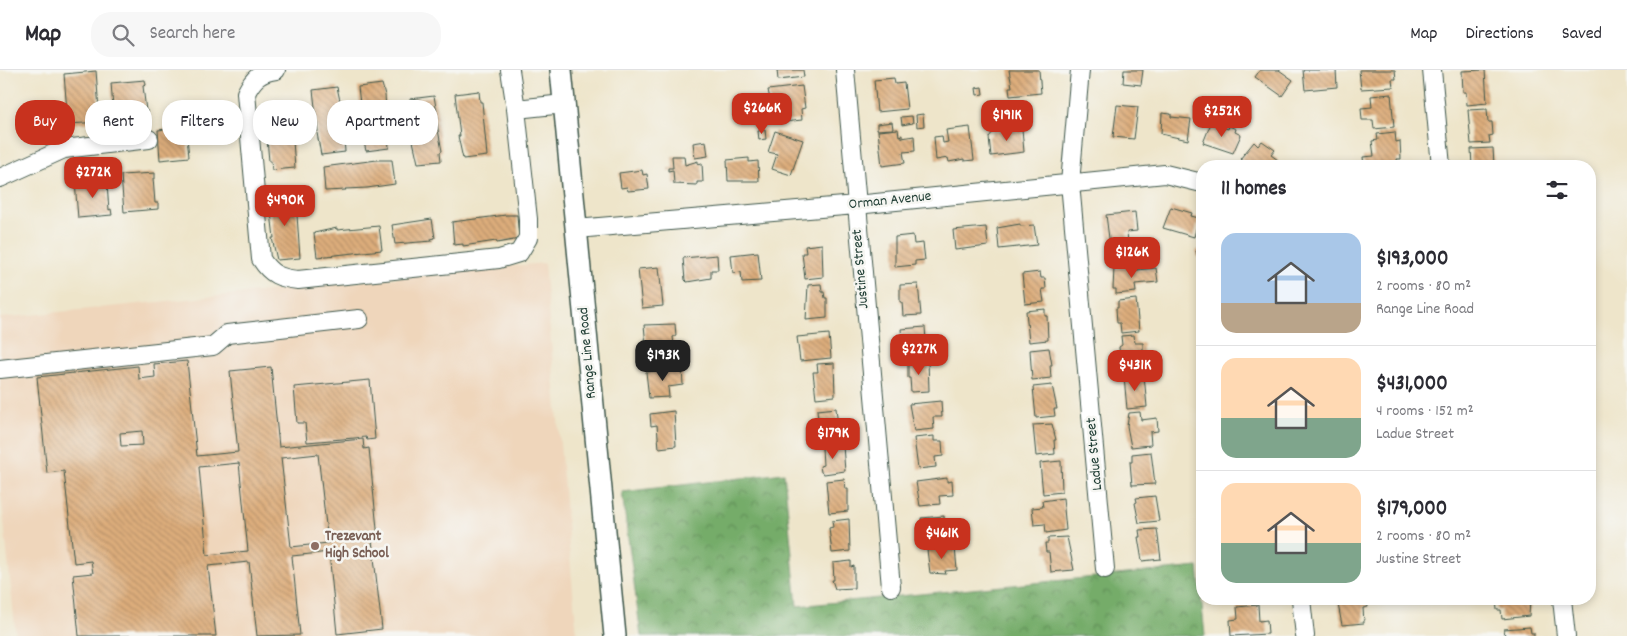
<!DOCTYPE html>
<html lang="en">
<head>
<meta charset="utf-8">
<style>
  :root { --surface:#fff; --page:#f7f7f7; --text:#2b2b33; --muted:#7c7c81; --line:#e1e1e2; --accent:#c8321e }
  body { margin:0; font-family:Dekko,sans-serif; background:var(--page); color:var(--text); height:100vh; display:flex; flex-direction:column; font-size:19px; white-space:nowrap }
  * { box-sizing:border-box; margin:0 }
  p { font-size:16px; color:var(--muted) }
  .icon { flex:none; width:28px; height:28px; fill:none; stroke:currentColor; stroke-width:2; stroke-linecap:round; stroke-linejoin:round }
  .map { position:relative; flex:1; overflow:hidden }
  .side { position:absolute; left:1196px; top:90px; width:400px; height:445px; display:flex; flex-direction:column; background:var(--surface); border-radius:20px; box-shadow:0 2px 8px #0003 }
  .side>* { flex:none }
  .top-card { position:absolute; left:15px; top:30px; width:475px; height:45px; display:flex; gap:10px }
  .price { position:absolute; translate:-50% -42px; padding:0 11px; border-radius:10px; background:var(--accent); color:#fff; font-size:16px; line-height:32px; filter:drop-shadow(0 1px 2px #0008) }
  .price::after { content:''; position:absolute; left:50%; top:30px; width:15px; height:11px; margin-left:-8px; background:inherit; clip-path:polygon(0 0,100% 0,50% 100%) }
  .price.active { background:#222; color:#fff }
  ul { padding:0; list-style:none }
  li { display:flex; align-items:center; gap:15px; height:125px; padding:0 25px }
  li+li { border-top:1px solid var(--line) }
  li span { display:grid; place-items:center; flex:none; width:140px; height:100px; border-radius:15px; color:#555 }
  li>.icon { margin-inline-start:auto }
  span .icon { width:60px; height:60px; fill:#fffc; stroke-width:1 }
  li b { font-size:21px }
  h2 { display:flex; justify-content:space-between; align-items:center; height:60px; padding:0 25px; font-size:21px }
  .tag { padding:0 18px; border-radius:20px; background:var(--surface); box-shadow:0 2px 8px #0003; font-size:18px; line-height:45px }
  .tag.active { background:var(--accent); color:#fff }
  header { display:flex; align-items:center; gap:30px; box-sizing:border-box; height:70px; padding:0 25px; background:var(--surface); border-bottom:1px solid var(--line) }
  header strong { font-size:24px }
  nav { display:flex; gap:28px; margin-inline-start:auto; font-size:18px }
  .search { width:350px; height:45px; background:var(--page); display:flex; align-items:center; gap:12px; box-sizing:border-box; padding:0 18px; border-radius:20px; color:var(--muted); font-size:19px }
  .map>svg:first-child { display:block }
  .built { fill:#efd6bb }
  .forest { fill:url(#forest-crowns); stroke:#4a744e }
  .building { fill:url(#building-back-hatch); fill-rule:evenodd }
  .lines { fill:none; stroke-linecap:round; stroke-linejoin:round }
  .minor-casing { stroke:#3e564a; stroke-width:20 }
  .major-casing { stroke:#3e564a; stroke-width:24 }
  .minor { stroke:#fff; stroke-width:18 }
  .major { stroke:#fff; stroke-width:21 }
  .education-dot { fill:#8d6e63; stroke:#f6f6f2; stroke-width:2 }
  .labels { text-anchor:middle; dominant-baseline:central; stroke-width:5; stroke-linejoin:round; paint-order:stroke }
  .street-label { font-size:15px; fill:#1f3d34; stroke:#f6f6f2 }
  .education-label { font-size:15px; font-weight:bold; fill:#785e54; stroke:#f6f6f2; text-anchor:start }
</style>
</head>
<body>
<header>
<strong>Map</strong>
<div class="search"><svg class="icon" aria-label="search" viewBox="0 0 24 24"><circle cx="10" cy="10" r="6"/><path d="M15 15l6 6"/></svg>Search here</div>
<nav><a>Map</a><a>Directions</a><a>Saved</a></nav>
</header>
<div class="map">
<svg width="1627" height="566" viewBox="0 0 1627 566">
  <defs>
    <pattern id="forest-crowns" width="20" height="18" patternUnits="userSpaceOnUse" patternTransform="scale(1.25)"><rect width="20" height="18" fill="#75ac69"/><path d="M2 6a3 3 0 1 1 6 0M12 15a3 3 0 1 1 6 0" fill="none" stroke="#5f8d57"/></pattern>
    <pattern id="building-back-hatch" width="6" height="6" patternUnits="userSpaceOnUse" patternTransform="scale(1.25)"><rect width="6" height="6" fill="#ddad7c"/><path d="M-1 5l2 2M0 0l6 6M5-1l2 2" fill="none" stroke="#b38e66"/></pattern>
  </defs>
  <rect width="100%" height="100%" fill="#f6f6f2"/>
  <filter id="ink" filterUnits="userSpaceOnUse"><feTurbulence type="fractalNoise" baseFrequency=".02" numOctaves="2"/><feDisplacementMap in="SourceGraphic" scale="10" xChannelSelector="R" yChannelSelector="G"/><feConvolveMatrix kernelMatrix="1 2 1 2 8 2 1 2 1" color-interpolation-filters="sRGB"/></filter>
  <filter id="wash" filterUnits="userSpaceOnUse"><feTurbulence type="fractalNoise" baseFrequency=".0096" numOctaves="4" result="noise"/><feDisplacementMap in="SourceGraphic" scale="20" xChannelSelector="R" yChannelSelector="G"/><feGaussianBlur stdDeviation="1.12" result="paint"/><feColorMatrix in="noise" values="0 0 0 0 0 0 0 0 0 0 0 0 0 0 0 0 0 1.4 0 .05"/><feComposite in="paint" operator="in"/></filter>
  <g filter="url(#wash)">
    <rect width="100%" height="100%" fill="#eee5ca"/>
    <!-- built -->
    <path class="built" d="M544,193L577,566H16L0,415V248Z"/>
    <!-- forest -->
    <path class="forest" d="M784,403L797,536L1198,497L1205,566H641L622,422Z"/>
    <g id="blocks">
      <!-- building -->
      <path class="building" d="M777,0H803L804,7L778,10Z
        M1009,0H1039L1041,23L1010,26L1009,17H1012Z
        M1124,0H1143L1141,15L1123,13Z
        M1260,0H1279L1293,10L1282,26L1255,7Z
        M1303,0H1336L1337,17L1305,20Z
        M1359,0H1395L1396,9H1392L1393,17L1361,19Z
        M1485,0L1487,33L1467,35L1466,22H1463L1462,1Z
        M96,1L100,52L68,54L64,4Z
        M894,8L895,14L904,13L907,39L877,42L874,10Z
        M145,10L146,15L143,16L146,41H148V47L114,50L111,13Z
        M382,14L385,25L389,78L366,81L361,59H363L358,17Z
        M802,16L805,38L801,39L802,50L775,53L768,20Z
        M337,17L342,40L345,82L321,85L317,63L318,62L313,20Z
        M982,17L983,24L977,25L976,18Z
        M479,21L480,32H482L487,86L463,89L458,66H460L455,24Z
        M1391,24L1394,57L1374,59L1373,50H1362L1361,38L1372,37L1371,26Z
        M434,26L438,49H436L442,81L440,82L441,91L418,93L413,71H415L410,29Z
        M288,33L291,44L295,98L272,100L271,91H269L264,36Z
        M1117,35L1138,37L1134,69L1113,67Z
        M995,37L996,43L988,44L987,38Z
        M1487,39L1488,52H1492L1493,65L1489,66L1490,73L1471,74L1468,40Z
        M1162,43L1171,44V47L1191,49L1188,70L1161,64Z
        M923,44L924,56L917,57L916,45Z
        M912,46L913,53L902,55L901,47Z
        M892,52L893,59L877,60V54Z
        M1211,53L1228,59L1229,56L1236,59L1235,62L1241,65L1233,83L1203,73Z
        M186,57L189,87L160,90L158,60Z
        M970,57L974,90L964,91V89L949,92L948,88L936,90L934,67L942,66L943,73L948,72L946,60Z
        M898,59L899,66L902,65V68L914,66L915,81L903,82L905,93L882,96L878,61Z
        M1022,59L1024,82L991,86L989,67L993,62Z
        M765,60L766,69L759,70L758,61Z
        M775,61L803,70L791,105L772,99L777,84L768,82Z
        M1395,62L1396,72L1400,71L1401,89H1397L1398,96H1364L1363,87L1374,86L1372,71L1378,70L1377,64Z
        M706,71L708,86L695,88L693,73Z
        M1262,71L1275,80L1271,85L1278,90L1273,96H1249L1240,89L1254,72L1258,76Z
        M1493,78L1494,96H1472L1471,79Z
        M672,86H684L685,95L698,91V94L702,93L703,112H697V115L674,114L673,100L668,101V98H673Z
        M749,88V92L758,91L759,111H728L727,90Z
        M377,90H392L395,114L367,118L345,119L346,120L325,121L323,97Z
        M642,100L643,105L647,104L649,119L628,121L627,117L621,118L619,103Z
        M155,103V108H153L155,133H158V139L124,142L121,105Z
        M109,109V114H107L109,140L111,139L112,145L78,148L75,112Z
        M293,123L297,145L300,188L277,190L272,168H274L269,126Z
        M1171,137L1192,143L1191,146L1199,148L1194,167L1163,158Z
        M1135,142L1137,161L1127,162L1129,183L1111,184L1106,145Z
        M506,145H517L519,169L497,173L496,171L463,176V174L454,175L452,152Z
        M432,149L435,168L431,169L432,171L395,174L392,155Z
        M1020,154V156L1034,155L1037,175L999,179L997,158Z
        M379,156L382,180L317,187L314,163L337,158V160Z
        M986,157L988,176L955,180L953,160Z
        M913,165L914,174L923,173L925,190L915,191V195L895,197V167Z
        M822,174L823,207L805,209L802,183H806L805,176Z
        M1202,178V197L1196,181Z
        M758,182L761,211L742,212L741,202L733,203L731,185Z
        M717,185L718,200H711V208L687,212L685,210L683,188Z
        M1136,196L1137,200L1156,198L1158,212L1135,214L1136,222L1116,224V219H1113L1114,198Z
        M659,197L663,236L642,238L638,199Z
        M1040,202L1041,208H1045L1046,219H1042L1044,232L1025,234L1022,204Z
        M821,214L822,222H824L825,228H827V248L806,250L808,215Z
        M918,214L921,245L903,246L902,232H900V215Z
        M1136,229L1139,261L1121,263L1120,253H1117L1116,238H1118V231Z
        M1045,239V246H1047L1048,270L1029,272L1026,241Z
        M675,254L676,266L673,267L675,282L647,286L644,255Z
        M925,257L927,283L907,285L905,270H902L901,259Z
        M829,264L831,288L800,291L797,267Z
        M1134,265L1135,273H1143V299L1123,301L1121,299L1119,277L1122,275L1121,266Z
        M1049,278L1052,295H1050L1051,308L1032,310L1030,280Z
        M928,290L929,321L911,322L910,308H908V292Z
        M187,291L197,386L238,382L230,301L271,297L279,377L363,369L364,379L369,378L378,469L372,470L382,559L337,564L329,482L292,486L300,565L257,566L249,492L208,496L216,566H79L73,505L93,503L91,491L74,493L64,401L47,403L37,307L138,296L139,309L155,307L154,294ZM142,361L143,375L121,376L120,363ZM318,384L328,473L291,477L281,388ZM239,393L248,481L207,485L199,397Z
        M834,293L835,326L816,328L813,302H818L817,294Z
        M682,298L683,315L668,317L669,327L649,328L646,302Z
        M1144,305L1147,337L1127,339L1124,307Z
        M370,310L375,369L367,370L366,367L307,372L305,353H297L294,317Z
        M1052,315L1057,339H1054L1055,346L1036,348L1033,317Z
        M941,331L942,347H933L934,359L914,361L909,334Z
        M836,338L839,365L820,367V363H817V358L819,357L817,340Z
        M674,341L676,376L659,378L657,355L651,356L650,344Z
        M1140,342L1141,350L1157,348L1158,361L1150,362L1151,375L1131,377L1127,356L1129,343Z
        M1052,354L1056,370H1054L1055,384L1036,386L1033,355Z
        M934,366V371H942L943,386L935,387L936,397L918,399L914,368Z
        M843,376L845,401L824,404L821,402L820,396L823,395L822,378Z
        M1151,382L1155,414L1132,415L1130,392H1132V384Z
        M1061,391L1062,422L1043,424L1040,393Z
        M947,408V412L952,411L953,425L939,426L940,434L920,436L916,412Z
        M844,409L845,419H848V441L829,443L826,411Z
        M1155,426L1159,451L1139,453L1135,433L1137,432L1136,428Z
        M1063,428L1066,460L1046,463L1045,454L1034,455L1032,438L1043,437L1042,431Z
        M944,446L945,471L926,473L921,448Z
        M849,449L850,481L832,483L829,458L833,457L832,451Z
        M1157,459L1161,489L1142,491L1138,467H1140L1139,460Z
        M1067,467L1074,500L1051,502L1049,482H1046L1045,473H1048V468Z
        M955,477L957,500L945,501L946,504L930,503L927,480Z
        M851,491V497L854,496V518L835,519L832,510H834L833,493Z
        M1337,529H1367L1368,537L1363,538L1364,553L1342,555Z
        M1496,529H1530L1529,546L1502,549L1501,540H1497Z
        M1258,535L1259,551L1267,550L1268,564L1231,566L1230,550L1238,549L1237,537Z
        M1530,557L1531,563H1534V566H1505L1504,559Z"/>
    </g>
  </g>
  <g filter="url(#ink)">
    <use href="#blocks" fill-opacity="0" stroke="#3e564a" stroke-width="1"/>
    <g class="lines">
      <!-- minor casing -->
      <g class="minor-casing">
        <path id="minor" d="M276,0C260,2 253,9 246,23L261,189C271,205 280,208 298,210L499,189L519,183L528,168V149L516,39
          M510,0L516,39L564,34
          M845,0L891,517
          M1080,0L1070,113L1105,499
          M1432,0L1441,96
          M0,108L64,79L149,69
          M576,159L856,135L1165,104L1202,113
          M0,299L213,276L227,264L359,249
          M1301,529L1305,566
          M1562,529L1566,566"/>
      </g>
      <!-- major casing -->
      <g class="major-casing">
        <path id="major" d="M561,0L615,566"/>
      </g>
      <!-- minor -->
      <use href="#minor" class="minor"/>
      <!-- major -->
      <use href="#major" class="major"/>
    </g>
  </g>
  <!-- markers -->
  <circle class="education-dot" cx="315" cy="476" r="5"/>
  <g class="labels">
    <!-- street labels -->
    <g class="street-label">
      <text transform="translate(890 131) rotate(-6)">Orman Avenue</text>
      <text transform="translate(861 199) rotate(-95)">Justine Street</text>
      <text transform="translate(588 283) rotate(-95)">Range Line Road</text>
      <text transform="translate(1095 384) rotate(-95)">Ladue Street</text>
    </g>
    <!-- education labels -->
    <g class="education-label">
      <text x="325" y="467">Trezevant<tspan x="325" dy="17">High School</tspan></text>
    </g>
  </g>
</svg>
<b class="price" style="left:762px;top:65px">$266K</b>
<b class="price" style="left:1222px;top:68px">$252K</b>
<b class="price" style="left:1007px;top:72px">$191K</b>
<b class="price" style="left:93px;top:129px">$272K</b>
<b class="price" style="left:285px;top:157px">$490K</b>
<b class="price" style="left:1132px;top:209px">$126K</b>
<b class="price" style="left:919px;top:306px">$227K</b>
<b class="price active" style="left:663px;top:312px">$193K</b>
<b class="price" style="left:1135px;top:322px">$431K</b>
<b class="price" style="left:833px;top:390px">$179K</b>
<b class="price" style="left:942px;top:490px">$461K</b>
<div class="top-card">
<a class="tag active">Buy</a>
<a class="tag">Rent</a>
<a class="tag">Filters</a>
<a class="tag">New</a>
<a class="tag">Apartment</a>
</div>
<section class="side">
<h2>11 homes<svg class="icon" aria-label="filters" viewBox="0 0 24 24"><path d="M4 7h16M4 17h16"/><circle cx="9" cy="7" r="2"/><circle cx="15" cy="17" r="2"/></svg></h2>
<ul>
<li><span style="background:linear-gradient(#a9c7e8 70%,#b9a48a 0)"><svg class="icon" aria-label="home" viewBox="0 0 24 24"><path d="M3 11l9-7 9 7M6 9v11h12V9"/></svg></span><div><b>$193,000</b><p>2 rooms · 80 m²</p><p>Range Line Road</p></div></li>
<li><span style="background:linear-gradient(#ffd9b3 60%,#7fa58c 0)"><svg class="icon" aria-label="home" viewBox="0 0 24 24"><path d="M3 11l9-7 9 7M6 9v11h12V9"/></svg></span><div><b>$431,000</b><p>4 rooms · 152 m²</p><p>Ladue Street</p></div></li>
<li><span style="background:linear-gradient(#ffd9b3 60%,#7fa58c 0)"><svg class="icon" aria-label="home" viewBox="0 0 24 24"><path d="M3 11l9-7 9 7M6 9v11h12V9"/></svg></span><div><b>$179,000</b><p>2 rooms · 80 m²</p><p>Justine Street</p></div></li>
</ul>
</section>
</div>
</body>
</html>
